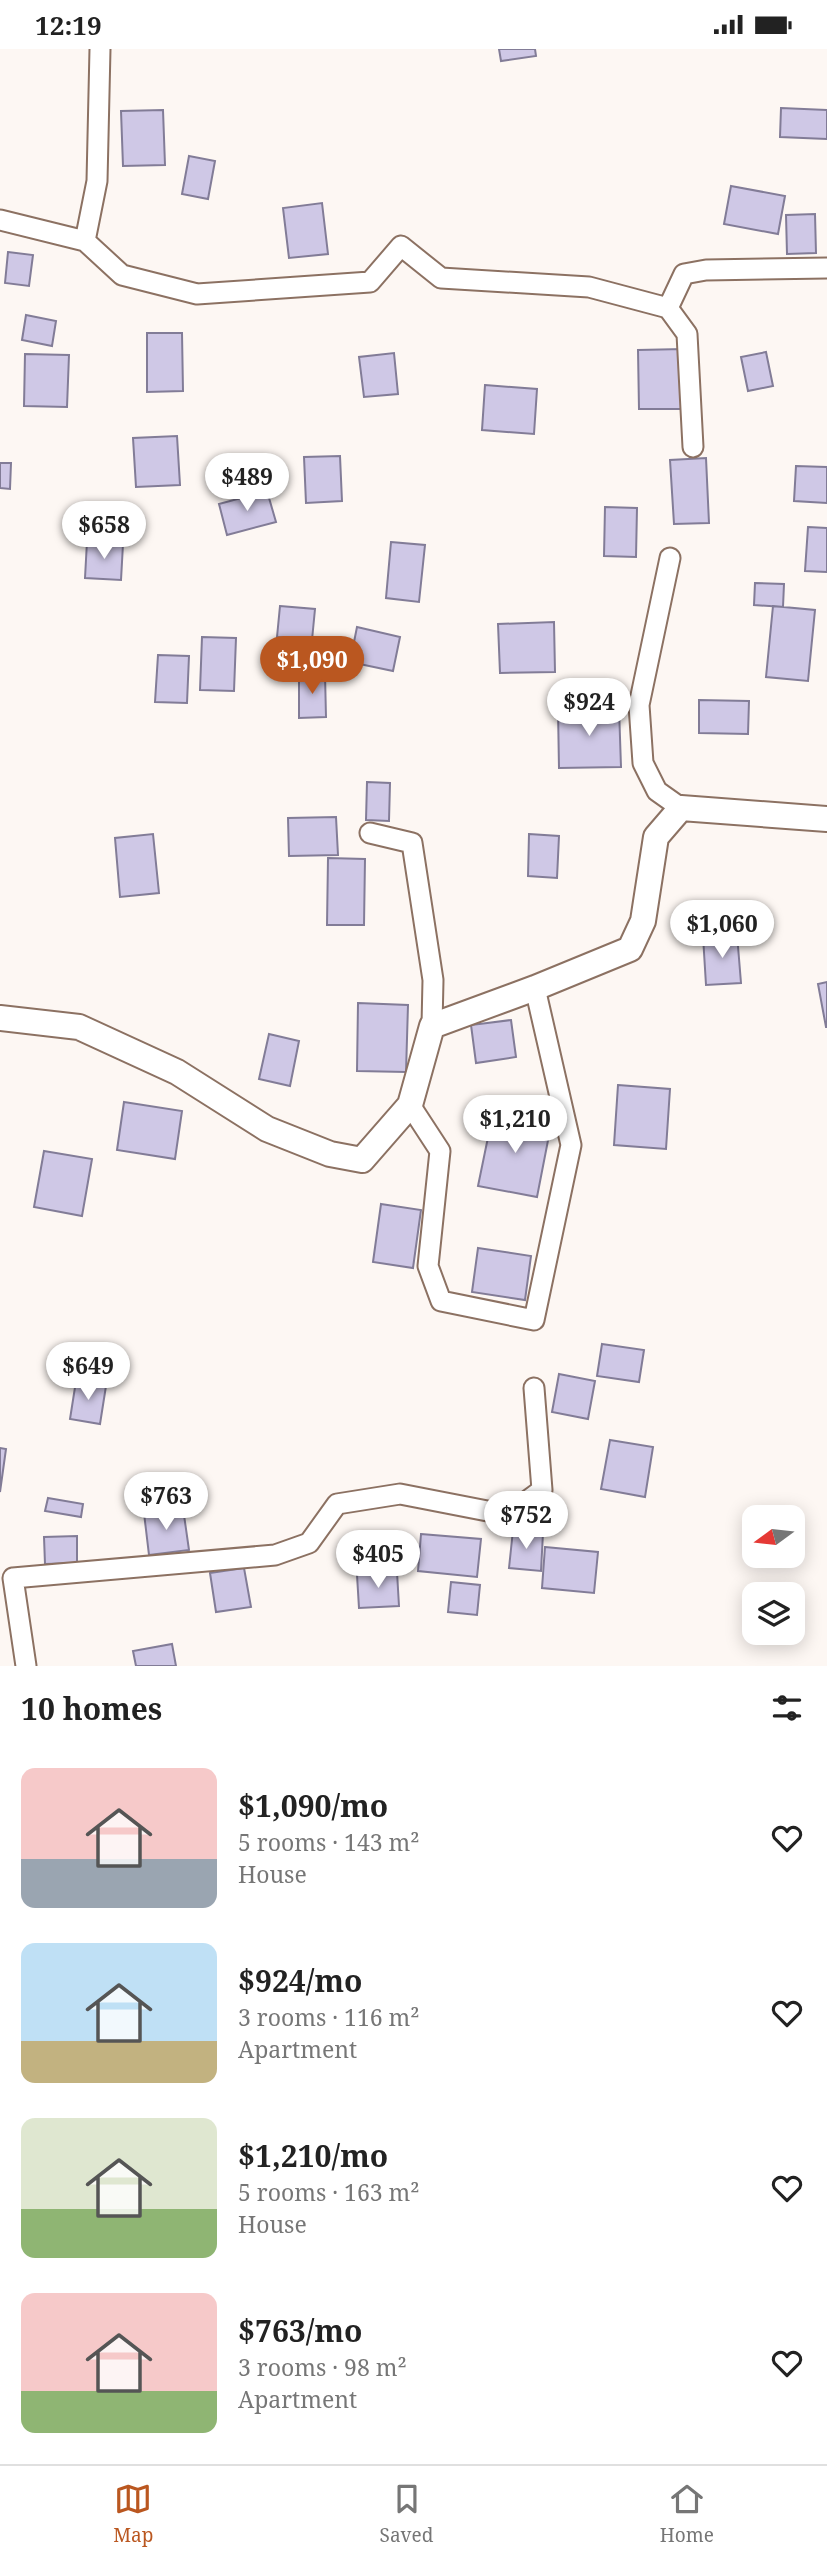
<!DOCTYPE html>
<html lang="en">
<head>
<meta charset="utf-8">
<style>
  :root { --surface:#fff; --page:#f2f2f2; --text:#222; --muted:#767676; --line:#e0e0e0; --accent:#ba5720 }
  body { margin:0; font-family:"Noto Serif",serif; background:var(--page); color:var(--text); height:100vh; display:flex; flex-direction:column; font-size:26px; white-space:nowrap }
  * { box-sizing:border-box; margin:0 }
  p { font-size:23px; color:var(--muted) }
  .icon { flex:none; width:38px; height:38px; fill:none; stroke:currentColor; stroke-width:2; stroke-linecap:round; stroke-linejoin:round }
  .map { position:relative; height:1617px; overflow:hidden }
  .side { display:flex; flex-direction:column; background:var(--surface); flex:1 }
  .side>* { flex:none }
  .needle { width:46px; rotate:255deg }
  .fabs { position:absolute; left:742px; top:1456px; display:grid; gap:14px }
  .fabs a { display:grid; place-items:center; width:63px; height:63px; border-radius:14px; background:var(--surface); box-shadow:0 4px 18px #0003; font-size:35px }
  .price { position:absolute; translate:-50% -60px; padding:0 16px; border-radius:24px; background:#fff; color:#222; font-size:23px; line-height:46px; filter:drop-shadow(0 2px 4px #0008) }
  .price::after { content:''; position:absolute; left:50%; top:42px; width:21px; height:16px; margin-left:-10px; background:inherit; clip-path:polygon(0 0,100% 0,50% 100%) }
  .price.current { background:var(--accent); color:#fff }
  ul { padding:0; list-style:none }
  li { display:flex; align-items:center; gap:21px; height:175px; padding:0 21px }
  li span { display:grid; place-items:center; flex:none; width:196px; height:140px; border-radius:14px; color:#555 }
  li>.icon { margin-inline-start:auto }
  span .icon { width:84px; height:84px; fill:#fffc; stroke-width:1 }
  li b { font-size:30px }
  h2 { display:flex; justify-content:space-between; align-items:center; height:84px; padding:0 21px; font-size:30px }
  .status { display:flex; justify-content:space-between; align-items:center; height:49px; padding:0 35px; background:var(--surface); direction:ltr }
  .status svg { height:19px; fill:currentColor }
  .tab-bar { display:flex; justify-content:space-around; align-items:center; height:98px; border-top:2px solid var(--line); background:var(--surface); font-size:19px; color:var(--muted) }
  .tab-bar a { display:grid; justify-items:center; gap:4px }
  .tab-bar .current { color:var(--accent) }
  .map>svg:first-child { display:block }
  .building { fill:#cfc8e6; stroke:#827c97; stroke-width:2 }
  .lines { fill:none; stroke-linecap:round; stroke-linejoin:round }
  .minor-casing { stroke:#8c7162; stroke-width:23 }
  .tertiary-casing { stroke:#8c7162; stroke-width:28 }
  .minor { stroke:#fff; stroke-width:19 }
  .tertiary { stroke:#fff; stroke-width:24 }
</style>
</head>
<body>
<div class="status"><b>12:19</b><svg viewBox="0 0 49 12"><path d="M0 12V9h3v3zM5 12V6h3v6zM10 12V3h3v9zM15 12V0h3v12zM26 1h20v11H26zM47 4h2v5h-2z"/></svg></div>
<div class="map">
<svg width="827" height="1617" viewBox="0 0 827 1617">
  <rect width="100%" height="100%" fill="#fdf7f3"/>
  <!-- building -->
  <path class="building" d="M499,0H535L536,7L501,12Z
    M781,59L827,61V90L780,88Z
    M163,61L165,116L123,117L121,62Z
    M189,107L215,112L208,150L182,145Z
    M731,137L785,147L778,185L724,175Z
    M322,154L328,205L289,209L283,159Z
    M815,165L816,204L787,205L786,166Z
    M8,203L33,206L29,237L5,234Z
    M26,266L56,272L52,297L22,291Z
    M147,284H182L183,342L147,343Z
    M683,300L684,360H639L638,301Z
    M766,303L773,337L748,342L741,308Z
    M394,304L398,345L364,348L359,308Z
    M25,305L69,306L67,358L24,357Z
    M485,336L537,340L534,385L482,381Z
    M177,387L180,436L136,438L133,389Z
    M340,407L342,452L306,454L304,408Z
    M706,409L709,474L674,475L670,411Z
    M0,414H11L10,440L0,439Z
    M796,417L827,418V454L794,452Z
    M267,442L276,473L227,486L219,455Z
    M605,458L637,459L636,508L604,507Z
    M808,478L827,479V523L805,522Z
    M87,492L123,495L121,531L85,529Z
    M391,493L425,496L419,553L386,549Z
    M755,534L784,535L783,558L754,556Z
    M280,557L315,560L312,591L277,588Z
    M773,557L815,561L808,632L766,628Z
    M554,573L555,623L500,624L498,575Z
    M357,578L400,588L393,622L350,613Z
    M202,588L236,589L234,642L200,641Z
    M158,606L189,607L187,654L155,653Z
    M299,625H325L326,668L299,669Z
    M699,651L749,652L748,685L699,684Z
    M619,659L621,718L559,719L558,661Z
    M367,733L390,734L389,772L366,771Z
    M336,768L338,806L289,807L288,769Z
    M153,785L159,844L120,848L115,789Z
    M529,785L559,787L557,829L528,827Z
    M328,809L365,810L364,876H327Z
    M737,885L741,934L706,936L703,887Z
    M827,933V978H826L818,935Z
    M358,954L408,956L406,1023L357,1022Z
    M511,971L516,1008L476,1014L471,976Z
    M269,985L299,992L290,1037L259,1030Z
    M618,1036L670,1040L666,1100L614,1096Z
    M124,1053L182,1062L175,1110L117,1101Z
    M493,1064L551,1076L537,1148L478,1137Z
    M44,1102L92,1110L82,1167L34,1158Z
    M381,1155L421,1161L413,1219L373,1213Z
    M478,1199L531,1207L525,1251L472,1243Z
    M602,1295L644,1301L639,1333L597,1327Z
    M559,1325L595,1332L588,1370L552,1363Z
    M76,1332L106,1337L100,1375L70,1370Z
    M610,1391L653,1398L645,1448L601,1440Z
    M0,1399L6,1400L0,1443Z
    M48,1449L83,1455L81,1468L45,1462Z
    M183,1459L189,1501L149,1506L144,1464Z
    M513,1481L543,1484L541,1522L509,1519Z
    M421,1485L481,1490L477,1528L418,1522Z
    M77,1487V1514L45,1515L44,1488Z
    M545,1498L598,1503L594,1544L542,1539Z
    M244,1519L251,1558L216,1563L210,1524Z
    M397,1523L399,1557L359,1559L357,1526Z
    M451,1533L480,1536L477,1566L448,1563Z
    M172,1595L176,1617H136L133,1602Z"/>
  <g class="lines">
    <!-- minor casing -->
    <g class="minor-casing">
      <path id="minor" d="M100,0L97,132L85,192L122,226L197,245L370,233L401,197L441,229L589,238L668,259
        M0,171L85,192
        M693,398L687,285L668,259L684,225L706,221L827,219
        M670,509L639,656L643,714L657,742L681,759
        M370,784L412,794L433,931L432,977
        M410,1056L440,1102L428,1217L441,1252L534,1271L571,1096L535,939
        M26,1617L13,1529L275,1506L309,1494L337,1455L400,1445L508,1466L542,1441L534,1339"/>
    </g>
    <!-- tertiary casing -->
    <g class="tertiary-casing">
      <path id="tertiary" d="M0,969L79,978L177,1023L267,1080L330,1105L362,1111L410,1056L432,977L535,939L630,900L643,872L656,788L681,759L827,770"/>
    </g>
    <!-- minor -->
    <use href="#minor" class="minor"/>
    <!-- tertiary -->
    <use href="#tertiary" class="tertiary"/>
  </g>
</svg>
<div class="fabs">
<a><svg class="needle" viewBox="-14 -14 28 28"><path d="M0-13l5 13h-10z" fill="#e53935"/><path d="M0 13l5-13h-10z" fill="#767676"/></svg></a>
<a><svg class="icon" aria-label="layers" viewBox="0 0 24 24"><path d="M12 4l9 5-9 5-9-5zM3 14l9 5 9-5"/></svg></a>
</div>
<b class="price" style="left:247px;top:464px">$489</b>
<b class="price" style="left:104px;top:512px">$658</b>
<b class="price current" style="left:312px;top:647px">$1,090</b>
<b class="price" style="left:589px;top:689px">$924</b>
<b class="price" style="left:722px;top:911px">$1,060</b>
<b class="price" style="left:515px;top:1106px">$1,210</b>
<b class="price" style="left:88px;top:1353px">$649</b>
<b class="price" style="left:166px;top:1483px">$763</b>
<b class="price" style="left:526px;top:1502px">$752</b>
<b class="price" style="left:378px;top:1541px">$405</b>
</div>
<section class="side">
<h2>10 homes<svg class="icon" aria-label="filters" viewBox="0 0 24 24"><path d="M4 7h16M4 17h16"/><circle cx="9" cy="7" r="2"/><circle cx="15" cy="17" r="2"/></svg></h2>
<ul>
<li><span style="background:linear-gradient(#f6c9c9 65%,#9aa5b1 0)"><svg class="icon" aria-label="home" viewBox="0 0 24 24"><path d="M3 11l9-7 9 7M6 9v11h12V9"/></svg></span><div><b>$1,090/mo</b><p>5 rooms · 143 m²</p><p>House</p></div><svg class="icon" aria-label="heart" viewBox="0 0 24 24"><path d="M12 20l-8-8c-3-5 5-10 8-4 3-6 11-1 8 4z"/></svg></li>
<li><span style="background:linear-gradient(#bfe0f5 70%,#c2b280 0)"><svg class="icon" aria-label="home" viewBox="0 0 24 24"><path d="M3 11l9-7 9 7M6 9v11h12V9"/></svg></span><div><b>$924/mo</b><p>3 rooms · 116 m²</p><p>Apartment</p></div><svg class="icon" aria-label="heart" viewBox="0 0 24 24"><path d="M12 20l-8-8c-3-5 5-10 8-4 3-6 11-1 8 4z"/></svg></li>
<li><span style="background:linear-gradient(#dfe7d0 65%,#8fb573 0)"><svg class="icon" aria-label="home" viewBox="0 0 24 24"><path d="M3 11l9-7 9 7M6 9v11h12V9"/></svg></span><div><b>$1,210/mo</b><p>5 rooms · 163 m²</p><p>House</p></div><svg class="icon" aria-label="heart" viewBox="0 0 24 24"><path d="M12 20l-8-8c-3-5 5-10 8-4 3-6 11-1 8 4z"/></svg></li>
<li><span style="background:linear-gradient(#f6c9c9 70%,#8fb573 0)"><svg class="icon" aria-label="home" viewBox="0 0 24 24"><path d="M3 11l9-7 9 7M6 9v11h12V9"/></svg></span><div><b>$763/mo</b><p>3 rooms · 98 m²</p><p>Apartment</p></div><svg class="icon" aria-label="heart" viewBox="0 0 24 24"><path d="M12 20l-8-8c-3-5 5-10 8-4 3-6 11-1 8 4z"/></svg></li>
</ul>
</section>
<nav class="tab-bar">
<a class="current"><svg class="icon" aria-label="map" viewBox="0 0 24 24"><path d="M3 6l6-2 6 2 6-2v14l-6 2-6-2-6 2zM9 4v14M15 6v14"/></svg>Map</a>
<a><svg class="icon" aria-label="saved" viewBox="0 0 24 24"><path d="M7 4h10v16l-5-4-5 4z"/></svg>Saved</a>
<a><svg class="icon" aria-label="home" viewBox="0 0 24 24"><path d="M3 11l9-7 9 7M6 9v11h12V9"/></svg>Home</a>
</nav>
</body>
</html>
